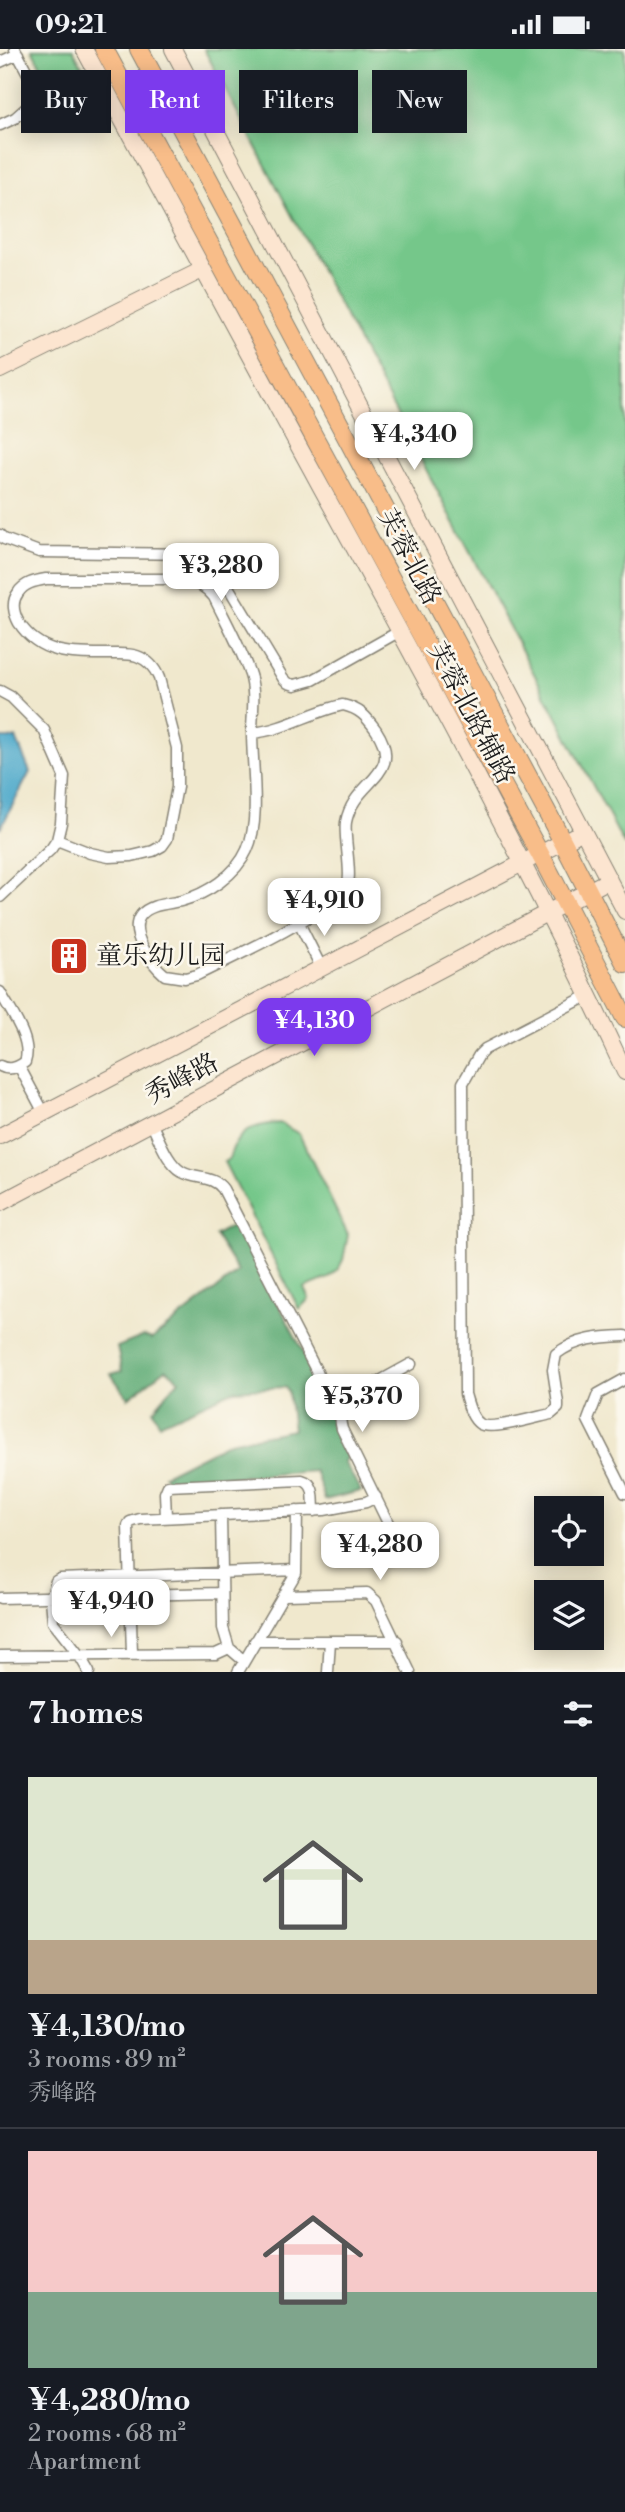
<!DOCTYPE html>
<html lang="en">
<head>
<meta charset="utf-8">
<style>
  :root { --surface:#171b24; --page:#20242c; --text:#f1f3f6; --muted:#9ea1a6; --line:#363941; --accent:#7c3aed }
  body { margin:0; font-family:"Libre Bodoni","Noto Serif SC",serif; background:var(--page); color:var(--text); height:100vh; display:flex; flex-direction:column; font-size:26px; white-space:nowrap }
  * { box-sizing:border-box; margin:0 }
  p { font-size:23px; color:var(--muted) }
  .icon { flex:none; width:38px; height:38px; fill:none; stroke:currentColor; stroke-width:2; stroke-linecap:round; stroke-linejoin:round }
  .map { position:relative; height:1623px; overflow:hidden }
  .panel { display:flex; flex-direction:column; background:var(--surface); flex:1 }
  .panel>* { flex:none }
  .guide { position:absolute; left:21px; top:21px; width:584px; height:63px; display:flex; gap:14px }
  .fabs { position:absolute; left:534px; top:1447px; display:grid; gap:14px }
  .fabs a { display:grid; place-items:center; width:70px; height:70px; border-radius:0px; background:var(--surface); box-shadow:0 4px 18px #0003; font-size:35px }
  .price { position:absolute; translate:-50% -60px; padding:0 16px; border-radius:14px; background:#fff; color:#222; font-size:23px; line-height:46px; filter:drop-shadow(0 2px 4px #0008) }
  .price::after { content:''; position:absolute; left:50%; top:42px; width:21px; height:16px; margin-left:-10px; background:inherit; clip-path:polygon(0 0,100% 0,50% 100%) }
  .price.active { background:var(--accent); color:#fff }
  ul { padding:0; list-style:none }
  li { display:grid; align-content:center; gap:14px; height:371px; padding:0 28px }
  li+li { border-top:2px solid var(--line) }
  li span { display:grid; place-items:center; height:217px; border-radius:0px; color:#555 }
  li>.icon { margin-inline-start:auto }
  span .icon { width:126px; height:126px; fill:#fffc; stroke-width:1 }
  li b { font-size:30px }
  h2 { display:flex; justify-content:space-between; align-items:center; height:84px; padding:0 28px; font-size:30px }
  .chip { padding:0 24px; border-radius:0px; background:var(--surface); box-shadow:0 4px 18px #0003; font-size:24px; line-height:63px }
  .chip.active { background:var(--accent); color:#fff }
  .status { display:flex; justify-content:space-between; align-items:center; height:49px; padding:0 35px; background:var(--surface); direction:ltr }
  .status svg { height:19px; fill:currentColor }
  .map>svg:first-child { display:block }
  .green { fill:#74c78a; stroke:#487253; stroke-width:2 }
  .forest { fill:#5fac76; stroke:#3e6449; stroke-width:2 }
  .water { fill:#4ba8ca; stroke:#346273; stroke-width:2 }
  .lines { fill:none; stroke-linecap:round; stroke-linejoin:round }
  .street-casing { stroke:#868274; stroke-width:13 }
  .secondary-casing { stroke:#868274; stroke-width:18 }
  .primary-casing { stroke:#868274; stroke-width:20 }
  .street { stroke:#fff; stroke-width:10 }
  .secondary { stroke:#fce5d0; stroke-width:16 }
  .primary { stroke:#f8bd89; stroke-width:18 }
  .labels { text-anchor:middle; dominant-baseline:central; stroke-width:5; stroke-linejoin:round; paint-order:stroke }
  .street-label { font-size:26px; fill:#1c1c1c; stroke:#fbf7ec }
  .poi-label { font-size:26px; fill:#1c1c1c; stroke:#fbf7ec; text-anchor:start }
</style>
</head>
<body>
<div class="status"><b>09:21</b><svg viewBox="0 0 49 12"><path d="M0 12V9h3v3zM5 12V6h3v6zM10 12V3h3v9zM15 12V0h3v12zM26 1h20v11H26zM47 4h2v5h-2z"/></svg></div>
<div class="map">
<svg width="625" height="1623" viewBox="0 0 625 1623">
  <rect width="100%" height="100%" fill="#fbf7ec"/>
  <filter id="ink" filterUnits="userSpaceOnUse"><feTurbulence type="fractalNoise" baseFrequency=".0143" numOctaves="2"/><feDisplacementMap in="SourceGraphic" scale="14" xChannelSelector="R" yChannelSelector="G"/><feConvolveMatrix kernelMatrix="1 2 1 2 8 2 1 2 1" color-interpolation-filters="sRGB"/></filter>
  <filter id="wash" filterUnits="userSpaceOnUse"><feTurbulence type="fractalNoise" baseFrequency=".00686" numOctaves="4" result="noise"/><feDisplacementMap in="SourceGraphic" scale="28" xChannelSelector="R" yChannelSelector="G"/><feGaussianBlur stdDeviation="1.57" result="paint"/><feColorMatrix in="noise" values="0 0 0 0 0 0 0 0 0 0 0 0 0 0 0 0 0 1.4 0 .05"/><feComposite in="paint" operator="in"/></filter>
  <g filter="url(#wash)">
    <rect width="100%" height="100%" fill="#f0e8cd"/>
    <!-- green -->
    <path class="green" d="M32,0H73L97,46L64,63Z
      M204,0H625V797Z
      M280,1074L299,1085L348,1186L343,1211L337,1222L329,1229L304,1239L309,1250L299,1260L224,1113L229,1110C237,1081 252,1076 280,1074Z"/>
    <!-- forest -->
    <path class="forest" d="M237,1174L334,1363L349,1403L344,1413L361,1442L325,1451L315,1422L168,1433L164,1426L229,1393L293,1381L288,1342L285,1338L235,1341L159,1375L153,1361L179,1331L166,1320L128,1349L111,1325L122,1322L117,1298L144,1287L152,1290L238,1223L215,1186Z"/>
    <!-- water -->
    <path class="water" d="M0,689H16L30,723L0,780Z"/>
  </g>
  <g filter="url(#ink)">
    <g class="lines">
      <!-- street casing -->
      <g class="street-casing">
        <path id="street" d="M0,13L18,5
          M0,76L15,69L34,52V36L15,0
          M0,486L4,490L39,503L194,505L212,511L283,629L288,634L295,636L313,631L400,582
          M0,642L11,648L44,681L64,727L61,774L57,791L51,800L0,848
          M57,791L90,804L109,808L132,807L153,802L162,797L167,790L177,738V699L159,629C155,619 148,611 137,607C129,604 119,605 110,605C74,605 41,607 19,574C14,565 11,553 18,544C24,534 35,532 46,530H184C198,534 205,537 214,548C226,573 241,599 250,626C256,644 252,666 252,684C252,718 261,771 247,801C236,826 207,845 181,852C168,855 150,855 141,866C127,883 152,915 165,926L185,929L197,926C237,906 278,888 316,863C324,858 335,853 343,846C356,834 343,791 346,773C354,730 406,727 376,681C366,667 360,660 343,656C312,662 285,681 252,684
          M299,874L321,918
          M0,943C10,962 33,991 25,1013C17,1019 9,1022 0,1017
          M589,946L485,1000L479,1006L463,1034L465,1345C468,1355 471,1369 480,1375C490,1382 537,1368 551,1365L558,1359V1354L553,1321L556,1305C577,1289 600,1288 625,1287
          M19,1017L44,1064
          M151,1074C159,1089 167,1114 182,1123C196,1131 213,1126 223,1140L317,1323L329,1357L340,1366
          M625,1330L598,1345L588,1371L625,1444
          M221,1466L223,1579L229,1599L243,1611
          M166,1468L165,1444L168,1437L302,1431C316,1435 313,1449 314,1462
          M389,1476L342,1380C338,1366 341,1356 353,1347L411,1315
          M285,1546L367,1544L376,1552L410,1623
          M0,1549L222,1544
          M255,1592H397
          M132,1605L128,1477L130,1473L140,1470L324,1461L366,1453L376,1448
          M0,1607L216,1605L229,1599
          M89,1623L79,1606L53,1573L51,1549L56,1532L60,1530L296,1521
          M238,1623L296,1524L297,1462
          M328,1623L330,1592"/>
      </g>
      <!-- secondary casing -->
      <g class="secondary-casing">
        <path id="secondary" d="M84,0C151,125 218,250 286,374C403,588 522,802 625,1023
          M173,0L625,862
          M0,321L202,221
          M0,1087L574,787
          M0,1154L609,831"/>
      </g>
      <!-- primary casing -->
      <g class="primary-casing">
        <path id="primary" d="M104,0L540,805L625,969
          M139,0L563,793L625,914"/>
      </g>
      <!-- street -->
      <use href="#street" class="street"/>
      <!-- secondary -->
      <use href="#secondary" class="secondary"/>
      <!-- primary -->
      <use href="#primary" class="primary"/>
    </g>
  </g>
  <!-- icons -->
  <defs>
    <g id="building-square" transform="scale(2.0125)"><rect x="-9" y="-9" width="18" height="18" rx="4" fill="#c8321e" stroke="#fbf7ec"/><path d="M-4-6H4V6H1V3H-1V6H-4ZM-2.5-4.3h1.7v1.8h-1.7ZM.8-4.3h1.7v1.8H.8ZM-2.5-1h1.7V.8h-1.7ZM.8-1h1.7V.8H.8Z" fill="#fff"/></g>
  </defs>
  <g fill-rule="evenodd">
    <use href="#building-square" x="69" y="907"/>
  </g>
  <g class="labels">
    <!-- street labels -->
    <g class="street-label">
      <text transform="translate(409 508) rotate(62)">芙蓉北路</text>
      <text transform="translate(471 664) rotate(62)">芙蓉北路辅路</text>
      <text transform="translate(182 1030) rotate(-28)">秀峰路</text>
    </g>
    <!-- poi labels -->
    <g class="poi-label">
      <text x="96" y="907">童乐幼儿园</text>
    </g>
  </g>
</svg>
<div class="fabs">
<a><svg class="icon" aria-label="locate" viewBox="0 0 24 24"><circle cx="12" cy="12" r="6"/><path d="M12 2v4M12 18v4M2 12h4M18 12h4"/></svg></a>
<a><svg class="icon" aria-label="layers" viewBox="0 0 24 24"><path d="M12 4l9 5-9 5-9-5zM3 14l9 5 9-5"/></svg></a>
</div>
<b class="price" style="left:414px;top:423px">¥4,340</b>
<b class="price" style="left:221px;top:554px">¥3,280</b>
<b class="price" style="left:324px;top:889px">¥4,910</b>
<b class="price active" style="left:314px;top:1009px">¥4,130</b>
<b class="price" style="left:362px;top:1385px">¥5,370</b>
<b class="price" style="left:380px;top:1533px">¥4,280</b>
<b class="price" style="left:111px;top:1590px">¥4,940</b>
<div class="guide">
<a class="chip">Buy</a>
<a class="chip active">Rent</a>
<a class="chip">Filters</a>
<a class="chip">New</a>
</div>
</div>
<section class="panel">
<h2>7 homes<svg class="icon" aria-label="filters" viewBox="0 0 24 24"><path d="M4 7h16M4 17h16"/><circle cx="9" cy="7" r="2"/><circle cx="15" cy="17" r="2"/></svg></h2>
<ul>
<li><span style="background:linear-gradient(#dfe7d0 75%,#b9a48a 0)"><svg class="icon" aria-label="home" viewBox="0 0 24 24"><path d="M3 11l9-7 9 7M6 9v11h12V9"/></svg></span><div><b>¥4,130/mo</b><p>3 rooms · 89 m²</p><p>秀峰路</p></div></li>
<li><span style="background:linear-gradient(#f6c9c9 65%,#7fa58c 0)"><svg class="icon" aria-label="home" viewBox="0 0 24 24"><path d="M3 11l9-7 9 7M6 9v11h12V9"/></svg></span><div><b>¥4,280/mo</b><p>2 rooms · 68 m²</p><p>Apartment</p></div></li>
</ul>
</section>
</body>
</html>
